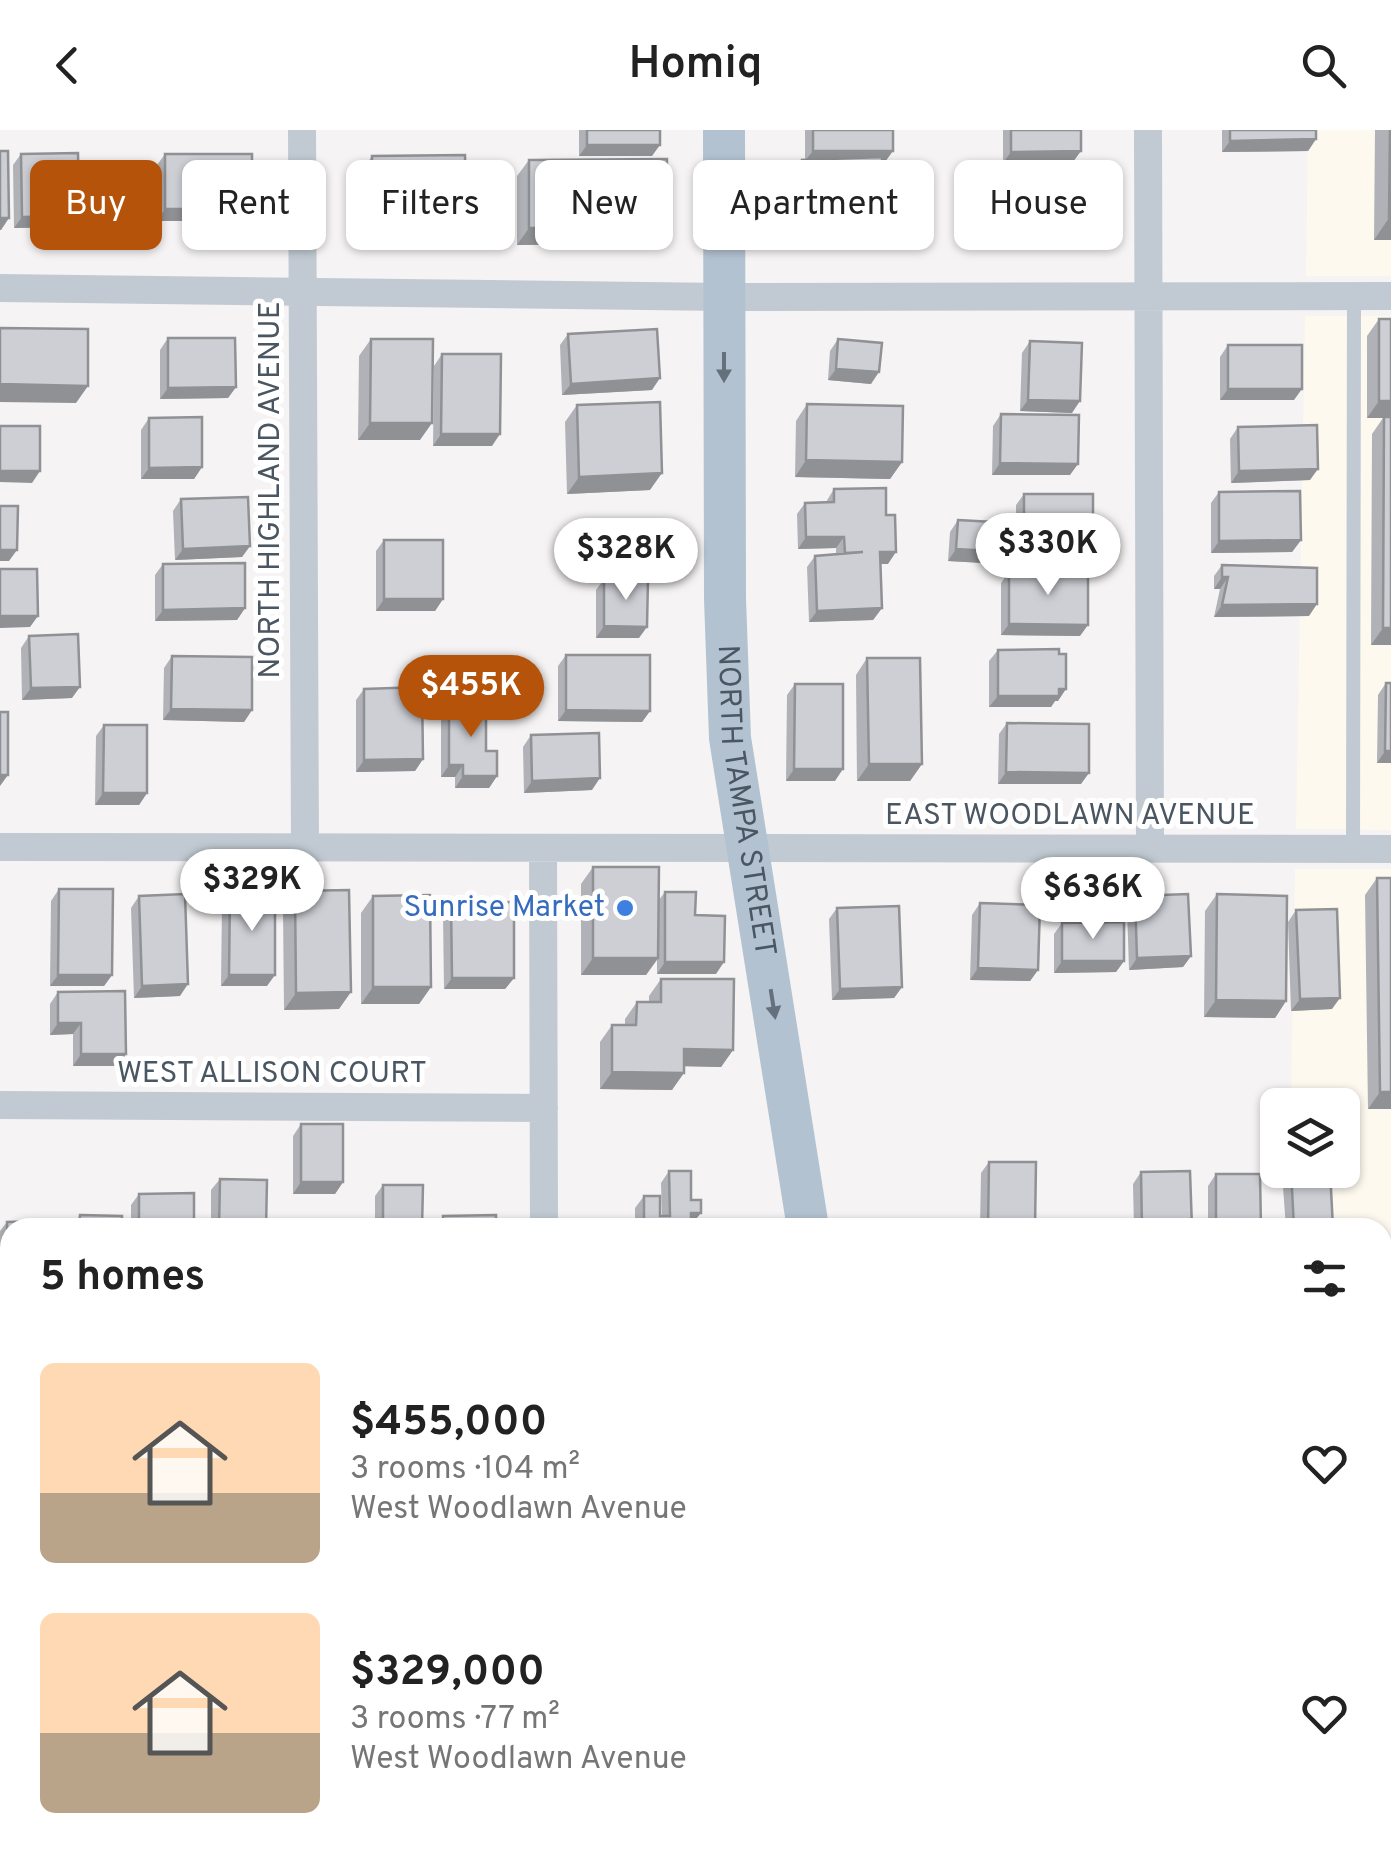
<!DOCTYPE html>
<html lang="en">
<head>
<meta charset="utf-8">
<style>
  :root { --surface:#fff; --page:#f2f2f2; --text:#222; --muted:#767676; --accent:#b45309 }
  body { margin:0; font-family:Overpass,sans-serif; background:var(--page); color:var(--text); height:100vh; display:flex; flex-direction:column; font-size:38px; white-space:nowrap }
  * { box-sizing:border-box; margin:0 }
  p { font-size:32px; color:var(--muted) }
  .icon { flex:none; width:55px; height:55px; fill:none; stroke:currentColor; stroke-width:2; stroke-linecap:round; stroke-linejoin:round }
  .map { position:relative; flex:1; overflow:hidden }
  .details { position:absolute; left:0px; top:1088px; width:1392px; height:642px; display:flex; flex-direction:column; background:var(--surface); border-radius:30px 30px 0 0; box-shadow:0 2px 8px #0004 }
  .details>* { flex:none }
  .hud { position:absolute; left:30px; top:30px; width:1332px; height:90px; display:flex; gap:20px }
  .fabs { position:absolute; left:1260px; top:958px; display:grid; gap:20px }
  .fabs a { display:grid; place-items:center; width:100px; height:100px; border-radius:15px; background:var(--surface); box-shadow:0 2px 8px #0004; font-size:50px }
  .price { position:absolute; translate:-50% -85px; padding:0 22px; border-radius:35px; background:#fff; color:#222; font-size:32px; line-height:65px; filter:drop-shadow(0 2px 5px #0008) }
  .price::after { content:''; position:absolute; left:50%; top:60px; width:30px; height:22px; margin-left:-15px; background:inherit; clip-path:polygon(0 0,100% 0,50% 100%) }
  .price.on { background:var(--accent); color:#fff }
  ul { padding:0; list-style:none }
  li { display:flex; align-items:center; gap:30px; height:250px; padding:0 40px }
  li span { display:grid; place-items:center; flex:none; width:280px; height:200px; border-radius:15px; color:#555 }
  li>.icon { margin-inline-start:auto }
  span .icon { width:120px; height:120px; fill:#fffc; stroke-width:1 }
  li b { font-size:42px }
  h2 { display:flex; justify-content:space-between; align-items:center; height:120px; padding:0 40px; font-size:42px }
  .tag { padding:0 35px; border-radius:15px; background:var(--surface); box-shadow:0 2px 8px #0004; font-size:35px; line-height:90px }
  .tag.on { background:var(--accent); color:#fff }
  header { display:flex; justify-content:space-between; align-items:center; height:130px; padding:0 40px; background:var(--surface); font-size:45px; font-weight:600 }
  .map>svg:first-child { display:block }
  .commercial { fill:#fdf9ef }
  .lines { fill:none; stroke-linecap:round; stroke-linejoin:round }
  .service { stroke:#c1cad2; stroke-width:14 }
  .minor { stroke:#c1cad2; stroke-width:28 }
  .primary { stroke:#b3c2d1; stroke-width:42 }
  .wall { fill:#b0b2b7 }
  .shaded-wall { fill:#909195 }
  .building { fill:#cdcfd5; stroke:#909195; stroke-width:2.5 }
  .oneway { fill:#64717d }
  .shop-dot { fill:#3f7fe0; stroke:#fff; stroke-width:4 }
  .labels { text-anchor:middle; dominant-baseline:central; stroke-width:10; stroke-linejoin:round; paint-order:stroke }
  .street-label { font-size:30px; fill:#4a5661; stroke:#fff }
  .shop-label { font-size:30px; fill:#366cbe; stroke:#fff; text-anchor:end }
</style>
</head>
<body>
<header><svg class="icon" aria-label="back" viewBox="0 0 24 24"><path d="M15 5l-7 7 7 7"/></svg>Homiq<svg class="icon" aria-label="search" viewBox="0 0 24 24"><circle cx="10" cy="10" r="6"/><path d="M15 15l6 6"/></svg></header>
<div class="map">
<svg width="1391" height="1728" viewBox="0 0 1391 1728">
  <rect width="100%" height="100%" fill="#f5f3f3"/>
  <!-- commercial -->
  <path class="commercial" d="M1308,0H1391V146H1306Z
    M1305,186H1391V700L1296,699Z
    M1295,739H1391V1160H1383L1382,1098H1289L1290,1040H1342V975H1291Z
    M1382,1199H1391V1715H1382Z"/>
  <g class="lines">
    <!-- service -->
    <path class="service" d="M1353,719L1354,166
      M1382,1338H1391"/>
    <!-- minor -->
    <path class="minor" d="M302,0L305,719
      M1148,0L1150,718
      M0,158L724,167L1391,166
      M0,717L1391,719
      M543,718L544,1098
      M0,975L544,978
      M1382,1179H1391
      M0,1230H10
      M0,1489H10
      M540,1728V1720"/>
    <!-- primary -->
    <g class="primary">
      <path id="s1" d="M724,0L725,469L730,608L808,1098"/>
      <path d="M843,1728V1720"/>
    </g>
  </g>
  <!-- wall -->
  <path class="wall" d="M579,0H660L652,26H579Z
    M805,0H893L885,32H882L876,100L796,102L794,41L802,30H805Z
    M1003,0H1081L1073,32L1003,33Z
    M1222,0H1316V9L1308,21L1222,22Z
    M1375,0H1391V110H1374Z
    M21,24L79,86L71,97L14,98L13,35Z
    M165,24L252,79L244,91H157V35Z
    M372,26L458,84L364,85V38Z
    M529,30L666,97L654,114L517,115V46Z
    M1002,52L1068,106H994L993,63Z
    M1379,189H1391V515H1371L1372,304L1383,288H1367V206Z
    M568,204L652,260L562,265L560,215Z
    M168,208L236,257L228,268L160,269V220Z
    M371,209L420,310H358L359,226Z
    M838,209L871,254L828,250L830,221Z
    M1030,211L1072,283L1020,281L1022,223Z
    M1228,215L1294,270H1220V227Z
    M442,224L492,316H433L434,236Z
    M807,274L902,332L890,349L795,347L796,291Z
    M577,275L650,360L567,364L565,292Z
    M1001,284L1070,345H992L993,296Z
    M149,288L202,337L194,349H141V300Z
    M1238,297L1310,350L1231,353L1230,309Z
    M834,359L888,434H880L882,478L873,490L809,492L807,437L815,426L836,424V418L798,419L797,384L805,373L826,372Z
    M1219,362L1301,410L1292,422L1211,423V373Z
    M1024,364L1085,417H1016V375Z
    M181,369L250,416L242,427L175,430L173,381Z
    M958,390L1001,434L948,431L950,402Z
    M384,410L443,469L435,481H376V421Z
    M163,434L245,478L237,490L155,491V445Z
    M1222,435L1309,486L1214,487L1220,459H1214V446Z
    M1009,442L1080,506L1001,505V453Z
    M604,449L639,508H596V460Z
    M29,506L72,568L22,570L21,518Z
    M998,520L1059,524L1058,571H1055L1051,577H989V531Z
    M566,525L650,581L642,592L558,591V536Z
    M172,526L252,580L244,592L163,590L164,538Z
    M867,528L922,634L910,651H857L856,545Z
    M1386,553L1391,633H1377L1378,565Z
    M795,554L835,651H786L787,565Z
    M364,559L423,629L415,641L356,642V570Z
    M449,574L486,621L497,646L489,658H455V647H441V585Z
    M1007,593L1081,654H998L999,604Z
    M104,595L147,663L139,675H95L96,606Z
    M531,605L592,660L524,663L523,617Z
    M593,737L658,771L665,762L695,785L716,844H657V830L646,845H581V754Z
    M1377,748L1391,979H1368L1365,765Z
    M59,759L112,845L104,856H50L51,771Z
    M295,761L339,879L284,880L283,778Z
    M230,762L267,856H221L222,774Z
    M1217,764L1286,871L1275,888L1204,887L1205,781Z
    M139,766L180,866L134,868L131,778Z
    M373,766L431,857L419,874H361V783Z
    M1135,766L1191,826L1183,837L1129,840L1127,778Z
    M451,773L514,848L505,859H444L443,784Z
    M980,773L1038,840L1030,851L970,850L972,785Z
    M837,778L902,857L894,868L832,870L829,789Z
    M1296,780L1332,879L1291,881L1288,792Z
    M1062,793L1124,831L1116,842L1054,843V804Z
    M661,849L733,920L721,937L684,936L672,960L600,959V912L612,895H625V889L637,872H649V866Z
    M58,862L126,924L118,936H73V904L50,905V874Z
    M301,994L343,1052L335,1064H293V1006Z
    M989,1032L1035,1098H980L981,1043Z
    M1285,1040H1330L1333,1098H1286L1282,1043Z
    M669,1041L692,1094L691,1098H635V1078L644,1066L662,1086L661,1053Z
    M1141,1042L1192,1098H1134L1133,1054Z
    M1216,1044L1261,1098H1208V1056Z
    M220,1049L266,1098H211V1060Z
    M383,1055L422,1098H375V1066Z
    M139,1064L194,1098H131V1075Z
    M80,1085L122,1098H72Z
    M443,1086L496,1098H435Z
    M7,1092L10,1163L1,1164L0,1101Z
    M1384,1383L1391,1384V1668H1382V1386Z"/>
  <!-- shaded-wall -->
  <path class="shaded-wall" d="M1316,9L1308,21L1222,22L1230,11Z
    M587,15H660L652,26H579Z
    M813,21H893L885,32H804Z
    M1081,21L1073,32L1003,33L1011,22Z
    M466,72L458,84L364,85L372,73Z
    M165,79H252L244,91H157Z
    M79,86L71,97L14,98L22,87Z
    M0,88H9L1,100H0Z
    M884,88L876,100L796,102L804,91Z
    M1389,88H1391V110H1374Z
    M1076,94L1068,106H994L1002,95Z
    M666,97L654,114L517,115L529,98Z
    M836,239L879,242L871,254L828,250Z
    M660,248L652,260L562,265L571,254Z
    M0,254L88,256L76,273L0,272Z
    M236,257L228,268L160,269L168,258Z
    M1228,259H1302L1294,270H1220Z
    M1028,270L1080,271L1072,283L1020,281Z
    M1379,271H1391V288H1367Z
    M370,293H432L420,310H358Z
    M441,304H500L492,316H433Z
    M806,330L902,332L890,349L795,347Z
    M1000,333L1078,334L1070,345H992Z
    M202,337L194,349H141L149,338Z
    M1318,339L1310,350L1231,353L1239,341Z
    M0,341H40L32,353L0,352Z
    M662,343L650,360L567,364L579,347Z
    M1024,405H1093L1085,417H1016Z
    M806,407H844L836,418L798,419Z
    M1301,410L1292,422L1211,423L1219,411Z
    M250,416L242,427L175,430L183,419Z
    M956,419L1009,422L1001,434L948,431Z
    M0,420H17L9,431H0Z
    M880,422H896L888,434H871Z
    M1222,447H1228L1220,459H1214Z
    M384,469H443L435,481H376Z
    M1317,474L1309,486L1214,487L1222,475Z
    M245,478L237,490L155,491L163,480Z
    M882,478L873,490L809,492L817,481Z
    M0,486H38L30,497L0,498Z
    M1009,494L1088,495L1080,506L1001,505Z
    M604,496L647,497L639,508H596Z
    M1383,498H1391V515H1371Z
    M80,557L72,568L22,570L31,558Z
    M1059,559H1066L1058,571H1055L1051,577H989L998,566Z
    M171,579L252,580L244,592L163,590Z
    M566,580L650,581L642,592L558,591Z
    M1385,621H1391V633H1377Z
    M423,629L415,641L356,642L364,630Z
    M869,634H922L910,651H857Z
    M449,635H463L455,647H441Z
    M794,639H843L835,651H786Z
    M1006,642L1089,643L1081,654H998Z
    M0,645H8L0,656Z
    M463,646H497L489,658H455Z
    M600,648L592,660L524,663L532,651Z
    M103,663H147L139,675H95Z
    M1191,826L1183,837L1129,840L1137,828Z
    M593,828H658L646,845H581Z
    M1062,831H1124L1116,842L1054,843Z
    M665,832H724L716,844H657Z
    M978,838L1038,840L1030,851L970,850Z
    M58,845H112L104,856H50Z
    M229,845H275L267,856H221Z
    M452,848H514L505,859H444Z
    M188,854L180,866L134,868L142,856Z
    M373,857H431L419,874H361Z
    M902,857L894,868L832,870L840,859Z
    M351,862L339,879L284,880L296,863Z
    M1340,868L1332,879L1291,881L1300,869Z
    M1216,870L1286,871L1275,888L1204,887Z
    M58,893H81L73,904L50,905Z
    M684,919L733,920L721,937L673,936Z
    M81,924H126L118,936H73Z
    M612,942L684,943L672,960L600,959Z
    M1380,962H1391V979H1368Z
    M301,1052H343L335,1064H293Z
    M691,1083H701L692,1094H683Z
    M9,1152L10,1163L1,1164Z
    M1383,1273L1391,1274V1291H1382Z
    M0,1337H10V1349H0Z
    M1383,1645H1391V1668H1382Z
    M0,1652H10V1664H0Z"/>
  <!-- building -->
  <path class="building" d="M587,0H660V15H587Z
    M813,0H893V21H813Z
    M1011,0H1081V21L1011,22Z
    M1230,0H1316V9L1230,11Z
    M1390,0H1391V88H1389Z
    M0,21H8L9,88H0Z
    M78,23L79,86L22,87L21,24Z
    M165,24H252V79H165Z
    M465,25L466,72L372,73V26Z
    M882,27L884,88L804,91L802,30Z
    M667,29L666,97L529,98V30Z
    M1076,51V94L1002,95V52Z
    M1379,189H1391V271H1379Z
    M0,198L88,199V256L0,254Z
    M657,199L660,248L571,254L568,204Z
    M168,208H235L236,257L168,258Z
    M371,209H433L432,293H370Z
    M838,209L882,213L879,242L836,239Z
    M1030,211L1082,213L1080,271L1028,270Z
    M1228,215H1302V259H1228Z
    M442,224H501L500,304H441Z
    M660,272L662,343L579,347L577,275Z
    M807,274L903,276L902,332L806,330Z
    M1001,284L1079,285L1078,334L1000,333Z
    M202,287V337L149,338V288Z
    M1384,287H1391V498H1383Z
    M1317,295L1318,339L1239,341L1238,297Z
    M0,296H40V341H0Z
    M886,358V385H895L896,422H880L882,478L817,481L815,426L863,422L845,423L844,407H806L805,373L834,372V359Z
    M1300,361L1301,410L1219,411V362Z
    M1024,364H1093V405H1024Z
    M248,367L250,416L183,419L181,369Z
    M0,376H18L17,420H0Z
    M958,390L1011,393L1009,422L956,419Z
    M384,410H443V469H384Z
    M245,433V478L163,480V434Z
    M1222,435L1317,438V474L1222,475L1228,447H1222Z
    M0,439H37L38,486H0Z
    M1009,442L1088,443V495L1009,494Z
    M604,449H648L647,497L604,496Z
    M78,504L80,557L31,558L29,506Z
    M1059,519V524H1066V559H1059V566H998V520Z
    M566,525H650V581L566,580Z
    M172,526L252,527V580L171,579Z
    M867,528H920L922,634H869Z
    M1386,553H1391V621H1385Z
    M795,554H843V639H794Z
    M422,557L423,629L364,630V559Z
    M486,572V621H497V646H463V635H449V574Z
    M0,582H8V645H0Z
    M1007,593L1089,594V643L1006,642Z
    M104,595H147V663H103Z
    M599,603L600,648L532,651L531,605Z
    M593,737H659L658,828H593Z
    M1377,748H1391V962H1380Z
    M59,759H113L112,845H58Z
    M349,760L351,862L296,863L295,761Z
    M230,762H275V845H229Z
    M665,762H696L695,785L725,786L724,832H665Z
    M185,764L188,854L142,856L139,766Z
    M1188,764L1191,826L1137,828L1135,766Z
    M1217,764L1287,766L1286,871L1216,870Z
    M430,765L431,857H373V766Z
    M514,772V848H452L451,773Z
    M980,773L1040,775L1038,840L978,838Z
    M899,776L902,857L840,859L837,778Z
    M1337,779L1340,868L1300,869L1296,780Z
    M1124,792V831H1062V793Z
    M661,849H734L733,920L684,919V943L612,942V895H636L637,872H661Z
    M125,861L126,924H81V893H58V862Z
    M301,994H343V1052H301Z
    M989,1032H1036L1035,1098H988Z
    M1291,1040H1330L1333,1098H1294Z
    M669,1041H691V1070H701V1083H691V1097H644V1066H660V1086H670Z
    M1190,1041L1192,1098H1142L1141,1042Z
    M1216,1044H1260L1261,1098H1216Z
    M220,1049L267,1050L266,1098H219Z
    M383,1055H423L422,1098L383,1097Z
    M194,1063V1098H139V1064Z
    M80,1085L122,1086V1098H79Z
    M496,1085V1098H443V1086Z
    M344,1090V1098H296V1091Z
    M42,1091L43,1098H10L9,1152L7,1092Z
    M1384,1221L1391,1222V1274L1383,1273Z
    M0,1265H10V1337H0Z
    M1384,1383L1391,1384V1645H1383L1382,1571H1386L1385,1521H1382V1510H1384V1461H1382Z
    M0,1568H10V1652H0Z"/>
  <!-- one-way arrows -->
  <defs><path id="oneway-solid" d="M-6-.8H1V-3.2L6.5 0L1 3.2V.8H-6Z" transform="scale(2.5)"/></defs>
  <g class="oneway">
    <use href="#oneway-solid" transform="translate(724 237) rotate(90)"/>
    <use href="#oneway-solid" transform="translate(773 874) rotate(81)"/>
  </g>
  <!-- markers -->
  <circle class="shop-dot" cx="625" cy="778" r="10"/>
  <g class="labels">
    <!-- street labels -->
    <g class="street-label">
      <text transform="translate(271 360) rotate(-90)">NORTH HIGHLAND AVENUE</text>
      <text stroke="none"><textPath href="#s1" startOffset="672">NORTH TAMPA STREET</textPath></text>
      <text x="1070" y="686">EAST WOODLAWN AVENUE</text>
      <text x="272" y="944">WEST ALLISON COURT</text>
    </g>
    <!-- shop labels -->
    <g class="shop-label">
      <text x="605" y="778">Sunrise Market</text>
    </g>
  </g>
</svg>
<div class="fabs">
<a><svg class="icon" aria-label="layers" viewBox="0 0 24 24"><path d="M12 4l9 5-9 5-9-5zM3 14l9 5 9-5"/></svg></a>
</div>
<b class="price" style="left:1048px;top:468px">$330K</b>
<b class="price" style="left:626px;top:473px">$328K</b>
<b class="price on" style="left:471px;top:610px">$455K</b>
<b class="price" style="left:252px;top:804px">$329K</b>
<b class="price" style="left:1093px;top:812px">$636K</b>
<div class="hud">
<a class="tag on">Buy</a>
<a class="tag">Rent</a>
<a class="tag">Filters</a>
<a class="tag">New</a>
<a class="tag">Apartment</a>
<a class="tag">House</a>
</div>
<section class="details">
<h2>5 homes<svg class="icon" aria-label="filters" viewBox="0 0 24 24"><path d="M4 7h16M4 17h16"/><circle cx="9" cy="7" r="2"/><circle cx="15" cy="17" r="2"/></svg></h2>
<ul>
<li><span style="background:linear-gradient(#ffd9b3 65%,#b9a48a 0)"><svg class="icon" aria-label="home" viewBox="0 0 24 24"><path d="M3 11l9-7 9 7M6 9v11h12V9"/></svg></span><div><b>$455,000</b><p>3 rooms · 104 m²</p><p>West Woodlawn Avenue</p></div><svg class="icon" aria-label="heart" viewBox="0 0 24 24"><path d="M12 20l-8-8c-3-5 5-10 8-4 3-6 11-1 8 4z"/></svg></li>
<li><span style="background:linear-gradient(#ffd9b3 60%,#b9a48a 0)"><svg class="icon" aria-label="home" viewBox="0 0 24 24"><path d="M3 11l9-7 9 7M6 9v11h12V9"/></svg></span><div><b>$329,000</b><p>3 rooms · 77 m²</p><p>West Woodlawn Avenue</p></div><svg class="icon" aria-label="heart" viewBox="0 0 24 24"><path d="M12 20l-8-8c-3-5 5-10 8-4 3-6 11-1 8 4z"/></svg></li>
</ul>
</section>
</div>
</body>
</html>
